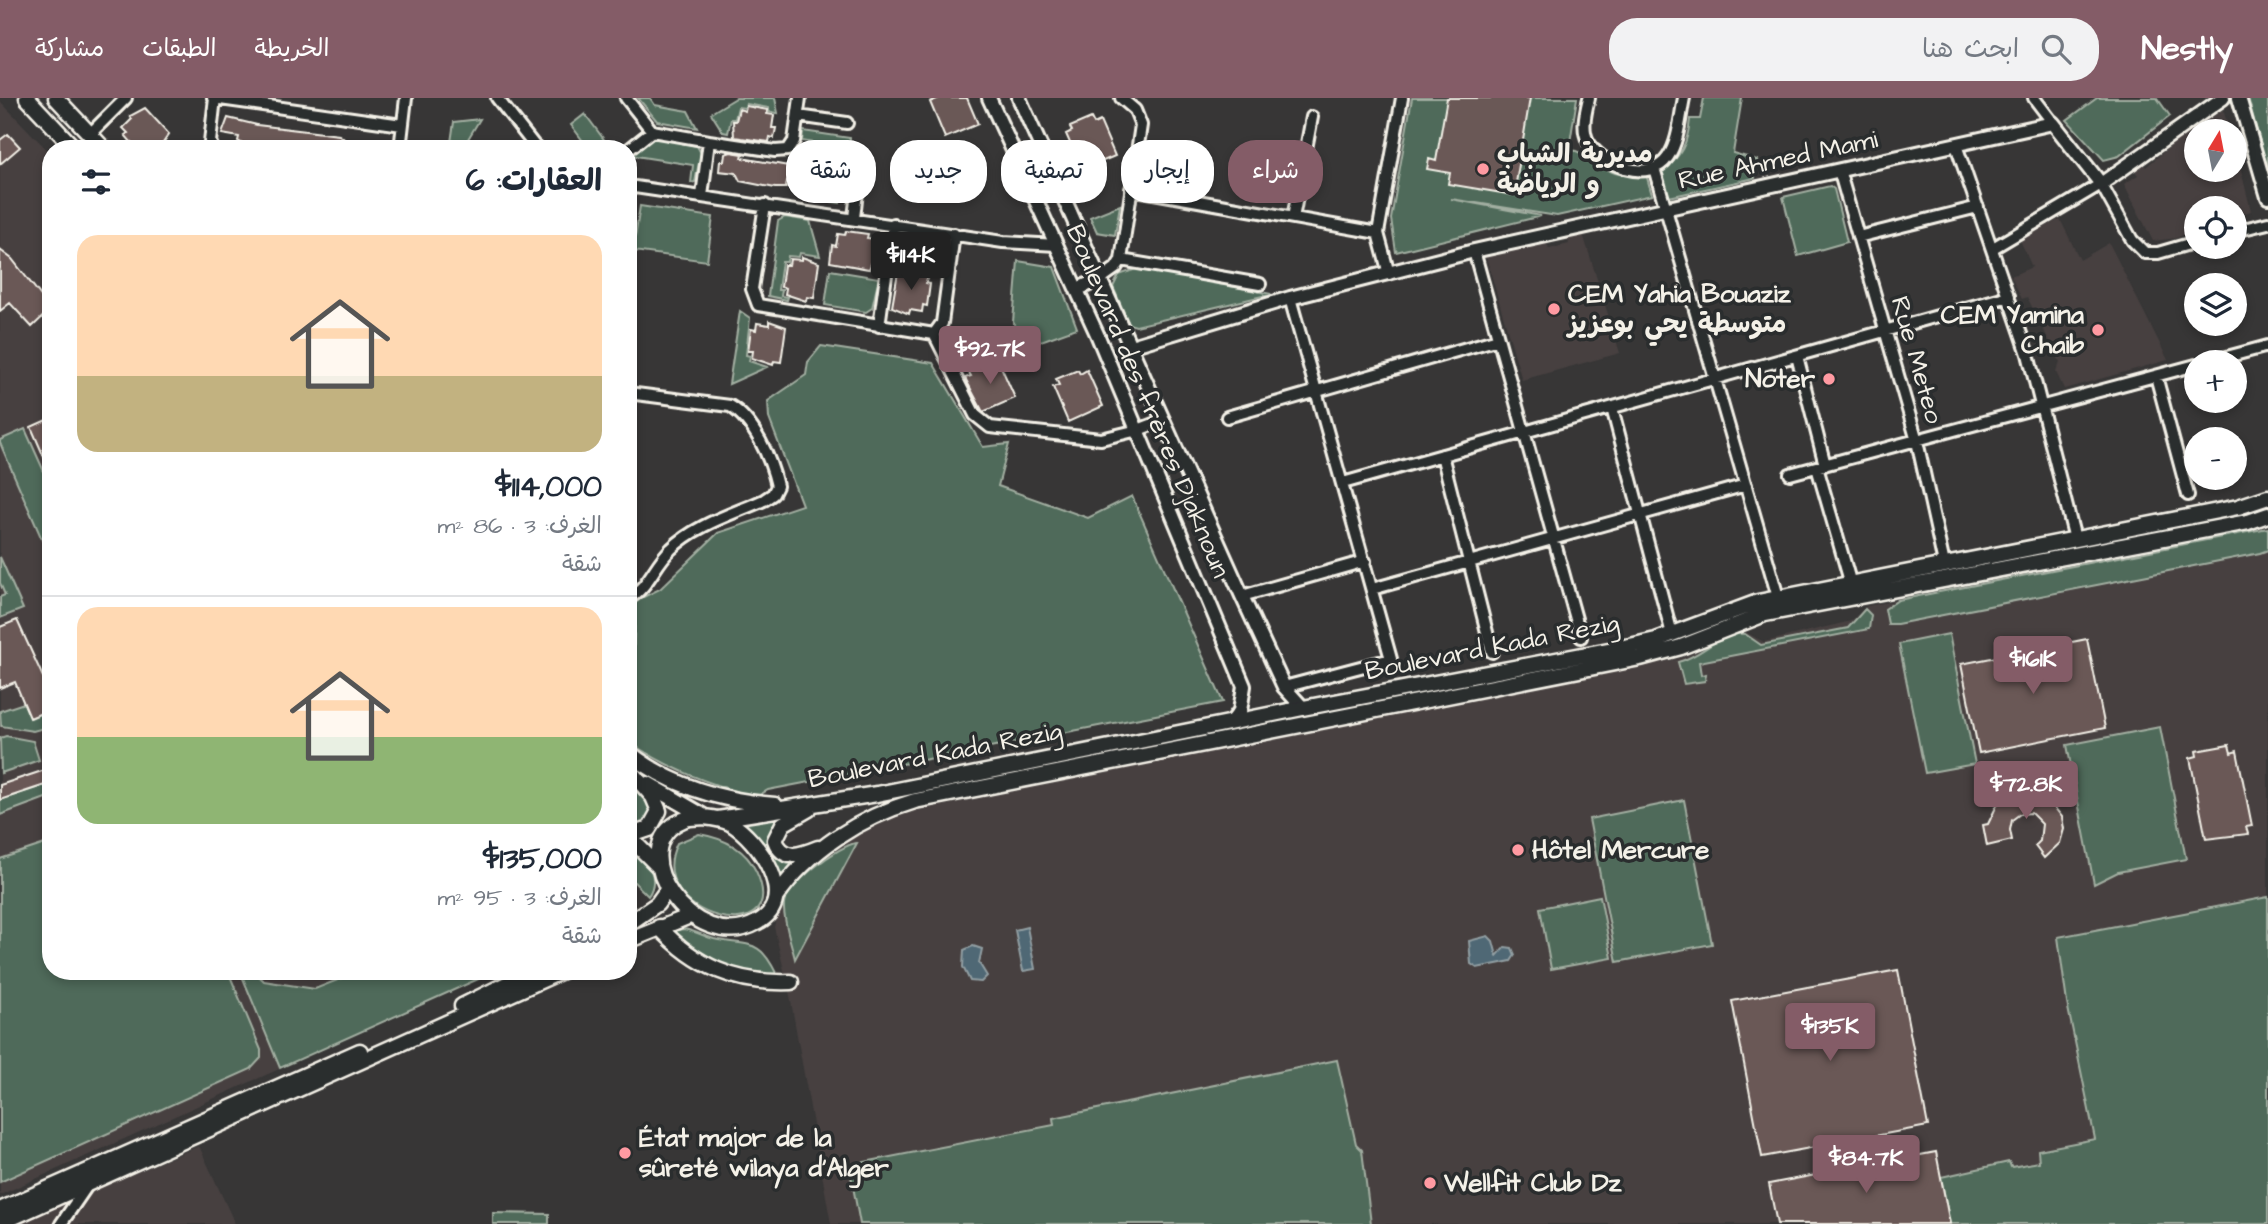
<!DOCTYPE html>
<html lang="ar">
<head>
<meta charset="utf-8">
<style>
  :root { --surface:#fff; --page:#f2f2f3; --text:#1f2937; --muted:#747a83; --line:#e0e1e3; --accent:#845c67 }
  body { margin:0; font-family:"Architects Daughter","Playpen Sans Arabic",sans-serif; background:var(--page); color:var(--text); direction:rtl; height:100vh; display:flex; flex-direction:column; font-size:26px; white-space:nowrap }
  * { box-sizing:border-box; margin:0 }
  p { font-size:23px; color:var(--muted) }
  .icon { flex:none; width:38px; height:38px; fill:none; stroke:currentColor; stroke-width:2; stroke-linecap:round; stroke-linejoin:round }
  .map { position:relative; flex:1; overflow:hidden; direction:ltr }
  .sheet { position:absolute; left:42px; top:42px; width:595px; height:840px; display:flex; flex-direction:column; background:var(--surface); border-radius:28px; box-shadow:0 4px 10px #0003; direction:rtl }
  .sheet>* { flex:none }
  .top-card { position:absolute; left:658px; top:42px; width:665px; height:63px; direction:rtl; display:flex; gap:14px }
  .needle { width:46px; rotate:10deg }
  .controls { position:absolute; left:2184px; top:21px; display:grid; gap:14px }
  .controls a { display:grid; place-items:center; width:63px; height:63px; border-radius:50%; background:var(--surface); box-shadow:0 4px 10px #0003; font-size:35px }
  .price { position:absolute; translate:-50% -60px; padding:0 16px; border-radius:7px; background:var(--accent); color:#fff; font-size:23px; line-height:46px; filter:drop-shadow(0 2px 4px #0008) }
  .price::after { content:''; position:absolute; left:50%; top:42px; width:21px; height:16px; margin-left:-10px; background:inherit; clip-path:polygon(0 0,100% 0,50% 100%) }
  .price.selected { background:#222; color:#fff }
  ul { padding:0; list-style:none }
  li { display:grid; align-content:center; gap:14px; height:371px; padding:0 35px }
  li+li { border-top:2px solid var(--line) }
  li span { display:grid; place-items:center; height:217px; border-radius:21px; color:#555 }
  li>.icon { margin-inline-start:auto }
  span .icon { width:126px; height:126px; fill:#fffc; stroke-width:1 }
  li b { font-size:30px }
  h2 { display:flex; justify-content:space-between; align-items:center; height:84px; padding:0 35px; font-size:30px }
  .pill { padding:0 24px; border-radius:28px; background:var(--surface); box-shadow:0 4px 10px #0003; font-size:24px; line-height:63px }
  .pill.selected { background:var(--accent); color:#fff }
  header { display:flex; align-items:center; gap:42px; box-sizing:border-box; height:98px; padding:0 35px; background:var(--accent); color:#fff }
  header strong { font-size:33px }
  nav { display:flex; gap:38px; margin-inline-start:auto; font-size:24px }
  .search { width:490px; height:63px; background:var(--page); display:flex; align-items:center; gap:18px; box-sizing:border-box; padding:0 24px; border-radius:28px; color:var(--muted); font-size:26px }
  .map>svg:first-child { display:block }
  .built { fill:#474040 }
  .green { fill:#4f6b5a; stroke:#a2aea1; stroke-width:2 }
  .water { fill:#4f6774; stroke:#919ea2; stroke-width:2 }
  .building { fill:#6b5857; stroke:#f4f1e8; stroke-width:2 }
  .lines { fill:none; stroke-linecap:round; stroke-linejoin:round }
  .minor-casing { stroke:#f4f1e8; stroke-width:16 }
  .tertiary-casing { stroke:#f4f1e8; stroke-width:18 }
  .secondary-casing { stroke:#f4f1e8; stroke-width:19 }
  .minor { stroke:#2a2d2e; stroke-width:10 }
  .tertiary { stroke:#2a2d2e; stroke-width:12 }
  .secondary { stroke:#2a2d2e; stroke-width:14 }
  .poi-dot { fill:#ff9aa2; stroke:#2a2d2e; stroke-width:2.5 }
  .labels { text-anchor:middle; dominant-baseline:central; stroke-width:7; stroke-linejoin:round; paint-order:stroke }
  .poi-label { font-size:26px; font-weight:bold; fill:#f4f1e8; stroke:#2a2d2e; text-anchor:start }
  .street-label { font-size:26px; fill:#f4f1e8; stroke:#2a2d2e }
</style>
</head>
<body>
<header>
<strong>Nestly</strong>
<div class="search"><svg class="icon" aria-label="search" viewBox="0 0 24 24"><circle cx="10" cy="10" r="6"/><path d="M15 15l6 6"/></svg>ابحث هنا</div>
<nav><a>الخريطة</a><a>الطبقات</a><a>مشاركة</a></nav>
</header>
<div class="map">
<svg width="2268" height="1126" viewBox="0 0 2268 1126">
  <rect width="100%" height="100%" fill="#373636"/>
  <filter id="ink" filterUnits="userSpaceOnUse"><feTurbulence type="fractalNoise" baseFrequency=".0143" numOctaves="2"/><feDisplacementMap in="SourceGraphic" scale="14" xChannelSelector="R" yChannelSelector="G"/><feConvolveMatrix kernelMatrix="1 2 1 2 8 2 1 2 1" color-interpolation-filters="sRGB"/></filter>
  <g filter="url(#ink)">
    <!-- built -->
    <path class="built" d="M0,3L51,56V873H496L0,1097Z
      M2223,12L2230,33H2196V72H2235L2237,56L2251,113L2235,118V110H2196V130L2177,140L2153,143L2124,86L2138,77L2134,72L2142,65L2146,69L2182,38Z
      M2060,121L2080,162L2109,145L2168,262L2064,291L2056,274L2060,264L2027,199L2022,201L2011,178L2032,169L2020,142Z
      M1583,136L1620,255L1522,282L1486,159L1546,142L1549,151L1569,146L1568,141Z
      M2268,429V1126H831L790,898L774,829L781,802L801,778L853,738L897,718L914,713L1682,560L1745,534L1764,544L1851,523L1867,508Z
      M199,1048L235,1126H14Z"/>
    <!-- green -->
    <path class="green" d="M638,0H650L655,7L688,13L697,30L657,23Z
      M736,0H775L778,15L769,14V10L746,6L745,10L738,9L735,21H731L728,35L723,34L711,15Z
      M1412,0H1577L1569,51C1602,58 1600,83 1646,76L1652,97L1557,118L1451,101L1541,118L1396,154L1391,121Z
      M1704,0H1742L1733,55L1757,62L1755,80L1669,99L1662,74C1681,59 1688,45 1690,21H1700Z
      M2097,0H2157L2170,18L2119,58L2104,62L2067,22Z
      M2248,0H2268V74Z
      M585,16L611,51H589L571,27Z
      M480,21L465,46L450,51L454,24Z
      M803,33L850,40L840,105L820,102L822,92L831,93L832,86H836L840,58L837,57V52L826,50V47L802,43Z
      M653,39L697,48L701,55L695,84L691,85L693,67L630,57Z
      M1830,88L1834,91L1847,144L1798,158L1783,99Z
      M1120,107L1115,137L1097,134L1090,119Z
      M640,108L713,119L707,163L633,153Z
      M785,119L810,123L820,158L800,155L799,159L788,158L787,164H782L778,192H782L781,198L788,199L787,202L768,198L778,123Z
      M1018,163L1054,169L1077,230L1027,248L1013,224Z
      M1136,171H1143L1271,196L1136,228L1129,226L1113,189L1119,177Z
      M830,172L879,180L872,210L866,214L825,207Z
      M740,213L750,220L746,257L750,258L749,263L767,269L729,286Z
      M821,248L933,265L983,349L1009,346L998,388L1088,420L1132,398L1223,604L768,692L756,699C709,686 668,671 628,643V562L633,581L635,503L660,491L718,435L802,407L769,320L768,303L806,277L808,264Z
      M25,331L51,389V462L0,345V342Z
      M2268,430V452L2260,455L1897,526H1888L1885,511L1898,502Z
      M0,459L23,511L0,520V499L5,497L0,485Z
      M1865,511L1871,517L1869,531L1699,564L1701,577L1706,576L1705,583L1684,586L1678,564C1702,559 1719,533 1745,536L1761,547L1848,530Z
      M1949,536L1975,666L1925,675L1899,546Z
      M24,605L31,620L51,611V628L33,633L1,628L0,613Z
      M2160,629L2186,761L2118,774L2094,786L2067,647Z
      M6,638L33,643L39,662L1,675L0,640Z
      M628,681L649,700L653,714L642,728H628Z
      M51,685V698L0,717V702Z
      M1684,702L1712,846L1617,864L1589,721Z
      M798,714C790,719 775,726 771,734C763,752 779,768 797,766L780,786L733,724Z
      M699,736C723,740 745,750 756,773C794,855 641,820 677,745Z
      M628,743C642,759 663,776 648,798L628,778Z
      M51,744V873H228L261,952V960L251,971L0,1084V761Z
      M857,745L795,861C791,844 783,823 784,807C785,788 840,746 857,745Z
      M1600,798L1612,860L1551,871L1540,810Z
      M2268,799V1126H1950L1941,1079L2009,1064L2011,1069L2039,1064L2038,1052L2095,1041L2067,905L2058,839Z
      M682,831C694,832 703,838 714,841C749,849 759,839 777,877C736,889 701,857 670,835Z
      M240,873H254L264,883L315,891L360,873H496L280,970Z
      M1337,962L1356,1046L1362,1052L1371,1126H860L849,1067L1054,1027L1053,1020Z
      M493,1115L549,1116V1126H493Z"/>
    <!-- water -->
    <path class="water" d="M1027,829L1035,871L1023,873L1015,832Z
      M1488,838L1493,843L1497,858L1505,849L1512,850L1515,857L1511,863L1477,870L1471,866L1469,843Z
      M973,848L982,851L979,865L987,878L981,884L970,883L963,869L964,852Z"/>
    <!-- building -->
    <path class="building" d="M939,0H967L978,26L945,40L930,4Z
      M1447,0H1530L1514,97L1448,86L1450,75L1427,71L1429,61L1436,63Z
      M746,8L768,12L767,16L774,17L772,30H776L774,40L770,39L769,44L734,39L733,23H736L739,11L745,13Z
      M145,10L169,36L159,51H137L125,37L128,35L123,30L132,21L130,18Z
      M228,20L257,27L339,37L344,41L342,51H266L243,46L238,43L239,39L222,36Z
      M1091,20L1094,26L1100,23L1115,58L1082,72L1066,36L1072,33L1070,29Z
      M8,36L20,49L0,66V42Z
      M731,54L743,56L742,60L800,70L822,72L823,60L836,62L832,83H828L827,90L815,88V92L805,90V86L787,83L786,90H775L740,83L736,75L719,73L720,63H724L725,56Z
      M846,133L868,136L867,140L874,141L872,153L876,154L869,171L830,164L832,147L836,148L838,136L845,137Z
      M0,152L12,161L51,211L32,229L10,205L0,213Z
      M802,159L819,165L814,200L807,199L806,203L785,196L786,190L781,189L784,167H789L790,161L802,162Z
      M906,172L927,179L926,185L930,186L927,208L923,207L922,214L910,212L909,216L892,209L898,174L905,175Z
      M769,223L786,229L781,264L774,263L773,267L752,260L753,253H748L751,231L756,232L757,225L769,227Z
      M990,263L992,267L999,264L1015,300L983,314L965,280L971,278L968,273Z
      M1078,272L1080,276L1087,272L1103,308L1068,324L1053,289L1059,287L1056,281Z
      M51,320V375L31,329Z
      M17,522L43,579L46,578L51,587V611L30,620L15,584L0,590V529Z
      M2087,541L2105,630L1979,655L1961,566Z
      M2229,647L2231,655L2237,653L2252,728L2246,729L2248,736L2206,741L2190,660L2197,658L2196,653Z
      M51,670V685L0,702V687Z
      M2021,693L2046,699L2062,719L2064,731L2060,745L2044,760L2035,748L2040,743L2042,726L2031,715L2020,716L2012,722L2010,732L2012,742L1987,748L1983,727L1988,726L1999,703Z
      M1898,872L1928,1028L1762,1059L1732,903Z
      M1936,1054L1950,1126H1777L1769,1086Z"/>
    <g class="lines">
      <!-- minor casing -->
      <g class="minor-casing">
        <path id="minor" d="M213,0L402,27
          M497,0L537,51
          M626,0L652,33L709,43
          M1589,0C1586,13 1581,31 1588,43C1601,68 1650,86 1668,59C1679,43 1680,18 1684,0
          M2034,0L2053,25
          M798,18L847,25
          M90,36L126,0
          M1956,47L2028,256L2075,441
          M213,51L210,44L215,0
          M400,51L406,0
          M628,52L652,33
          M1654,70L1778,499
          M1839,72L1917,343L1944,466
          M1131,91L1378,135
          M628,93L635,89L1003,144L1057,147
          M702,98L709,43L775,53L788,52L794,43L800,0
          M765,107L752,191L758,207L934,236
          M854,120L861,59
          M1293,120L1312,19
          M2235,133L2268,125
          M954,136L942,225L934,236L975,317L990,329L1101,341L1138,332L1164,322
          M1858,139L1978,109
          M1993,150L2101,86L2132,142L2145,155H2158L2196,144
          M1474,153L1581,539
          M1121,162L1260,186
          M1389,176L1378,135L1402,0
          M1102,180L1116,170L1121,162L1141,27L1135,12L1121,0
          M879,228L893,126
          M1797,258L1825,367
          M2208,264L2268,248
          M2156,278L2188,397
          M628,295L730,308C754,322 771,361 777,388L773,396L764,402C733,416 695,427 671,451C654,467 649,489 628,501
          M1612,310L1672,536
          M1227,319L1498,241
          M1442,357L1492,554
          M1817,369L1850,483
          M1790,376L2196,267
          M1343,385L2009,198
          M1372,491L1746,387
          M1242,498L1365,463
          M1284,589L1391,561L1290,200
          M61,1126L89,1085"/>
      </g>
      <!-- tertiary casing -->
      <g class="tertiary-casing">
        <path id="tertiary" d="M989,0L1097,236L1244,588L1240,613L1231,625
          M1019,0L1242,498L1284,589L1303,610
          M2239,0L2268,99
          M1078,191L1102,180
          M1131,248L1290,200L1474,153L2053,25L2101,86L2223,0"/>
      </g>
      <!-- secondary casing -->
      <g class="secondary-casing">
        <path id="secondary" d="M27,0L75,51
          M56,0L104,51
          M628,654C670,688 722,703 775,707
          M648,686L703,718
          M809,711L783,726L775,742C783,764 801,757 818,750
          M704,719C713,720 722,721 730,725C758,741 800,801 758,824C693,861 619,749 683,722C689,719 698,720 704,719Z
          M718,721L877,696L1303,610L1630,548L1656,542L1758,504L2238,409L2268,399
          M628,733L637,735L649,731L659,713L653,699L631,674
          M628,738L660,770
          M776,799C808,752 861,719 915,703L1640,560L1681,549L1765,516L2248,424L2268,417
          M628,826L657,806L667,792
          M659,829C696,869 736,886 791,884
          M628,843L690,818
          M462,908L533,873
          M0,1112L360,953
          M0,1125L562,873"/>
      </g>
      <!-- minor -->
      <use href="#minor" class="minor"/>
      <!-- tertiary -->
      <use href="#tertiary" class="tertiary"/>
      <!-- secondary -->
      <use href="#secondary" class="secondary"/>
    </g>
  </g>
  <!-- markers -->
  <g class="poi-dot">
    <circle cx="1483" cy="71" r="7"/>
    <circle cx="1554" cy="211" r="7"/>
    <circle cx="2098" cy="232" r="7"/>
    <circle cx="1829" cy="281" r="7"/>
    <circle cx="1518" cy="752" r="7"/>
    <circle cx="625" cy="1055" r="7"/>
    <circle cx="1430" cy="1085" r="7"/>
  </g>
  <g class="labels">
    <!-- poi labels -->
    <g class="poi-label">
      <text x="1497" y="56">مديرية الشباب<tspan x="1497" dy="30">و الرياضة</tspan></text>
      <text x="1568" y="196">CEM Yahia Bouaziz<tspan x="1568" dy="30">متوسطة يحي بوعزيز</tspan></text>
      <text x="2084" y="217" text-anchor="end">CEM Yamina<tspan x="2084" dy="30">Chaib</tspan></text>
      <text x="1815" y="281" text-anchor="end">Noter</text>
      <text x="1532" y="752">Hôtel Mercure</text>
      <text x="639" y="1040">État major de la<tspan x="639" dy="30">sûreté wilaya d’Alger</tspan></text>
      <text x="1444" y="1085">Wellfit Club Dz</text>
    </g>
    <!-- street labels -->
    <g class="street-label">
      <text transform="translate(1778 62) rotate(-12)">Rue Ahmed Mami</text>
      <text transform="translate(1917 262) rotate(74)">Rue Meteo</text>
      <text transform="translate(1148 303) rotate(67)">Boulevard des frères Djaknoun</text>
      <text transform="translate(1492 549) rotate(-11)">Boulevard Kada Rezig</text>
      <text transform="translate(935 657) rotate(-11)">Boulevard Kada Rezig</text>
    </g>
  </g>
</svg>
<div class="controls">
<a><svg class="needle" viewBox="-14 -14 28 28"><path d="M0-13l5 13h-10z" fill="#e53935"/><path d="M0 13l5-13h-10z" fill="#747a83"/></svg></a>
<a><svg class="icon" aria-label="locate" viewBox="0 0 24 24"><circle cx="12" cy="12" r="6"/><path d="M12 2v4M12 18v4M2 12h4M18 12h4"/></svg></a>
<a><svg class="icon" aria-label="layers" viewBox="0 0 24 24"><path d="M12 4l9 5-9 5-9-5zM3 14l9 5 9-5"/></svg></a>
<a>+</a>
<a>−</a>
</div>
<b class="price selected" style="left:911px;top:194px">$114K</b>
<b class="price" style="left:990px;top:288px">$92.7K</b>
<b class="price" style="left:2033px;top:598px">$161K</b>
<b class="price" style="left:2026px;top:723px">$72.8K</b>
<b class="price" style="left:1830px;top:965px">$135K</b>
<b class="price" style="left:1866px;top:1097px">$84.7K</b>
<div class="top-card">
<a class="pill selected">شراء</a>
<a class="pill">إيجار</a>
<a class="pill">تصفية</a>
<a class="pill">جديد</a>
<a class="pill">شقة</a>
</div>
<section class="sheet">
<h2>العقارات: 6<svg class="icon" aria-label="filters" viewBox="0 0 24 24"><path d="M4 7h16M4 17h16"/><circle cx="9" cy="7" r="2"/><circle cx="15" cy="17" r="2"/></svg></h2>
<ul>
<li><span style="background:linear-gradient(#ffd9b3 65%,#c2b280 0)"><svg class="icon" aria-label="home" viewBox="0 0 24 24"><path d="M3 11l9-7 9 7M6 9v11h12V9"/></svg></span><div><b>$114,000</b><p>الغرف: 3 · 86 m²</p><p>شقة</p></div></li>
<li><span style="background:linear-gradient(#ffd9b3 60%,#8fb573 0)"><svg class="icon" aria-label="home" viewBox="0 0 24 24"><path d="M3 11l9-7 9 7M6 9v11h12V9"/></svg></span><div><b>$135,000</b><p>الغرف: 3 · 95 m²</p><p>شقة</p></div></li>
</ul>
</section>
</div>
</body>
</html>
